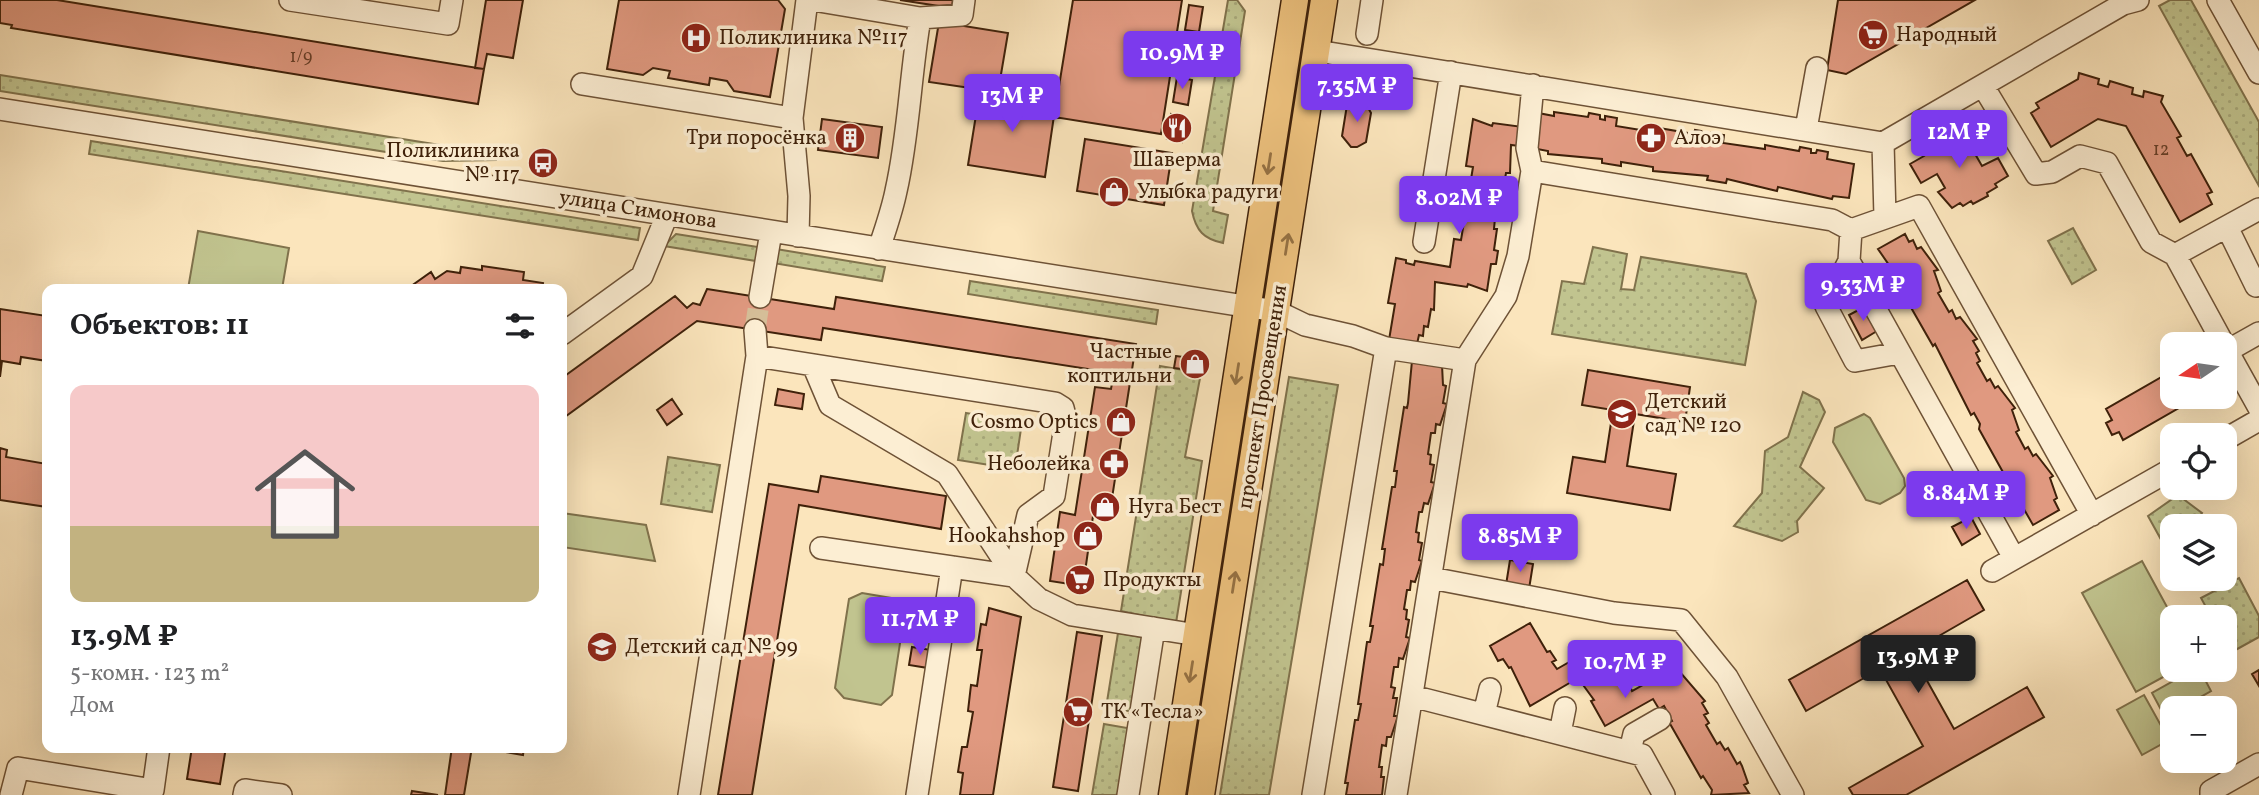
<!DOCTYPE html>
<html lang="ru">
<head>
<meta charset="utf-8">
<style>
  :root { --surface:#fff; --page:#f6f6f6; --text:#202124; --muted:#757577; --line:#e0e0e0; --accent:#7c3aed }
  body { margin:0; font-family:Vollkorn,serif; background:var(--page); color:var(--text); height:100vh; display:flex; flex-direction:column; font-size:26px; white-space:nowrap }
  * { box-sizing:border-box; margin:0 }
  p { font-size:23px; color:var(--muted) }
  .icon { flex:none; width:38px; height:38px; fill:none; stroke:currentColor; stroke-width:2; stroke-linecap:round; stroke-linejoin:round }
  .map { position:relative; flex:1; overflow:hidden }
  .details { position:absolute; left:42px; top:284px; width:525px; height:469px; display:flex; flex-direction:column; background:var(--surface); border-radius:14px; box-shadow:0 7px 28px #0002 }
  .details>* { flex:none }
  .needle { width:46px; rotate:257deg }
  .fabs { position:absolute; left:2160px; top:332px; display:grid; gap:14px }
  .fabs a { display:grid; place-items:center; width:77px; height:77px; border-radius:14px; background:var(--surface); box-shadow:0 7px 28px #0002; font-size:35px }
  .price { position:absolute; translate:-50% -60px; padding:0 16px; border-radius:7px; background:var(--accent); color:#fff; font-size:23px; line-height:46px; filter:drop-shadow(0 2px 4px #0008) }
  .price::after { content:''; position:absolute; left:50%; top:42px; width:21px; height:16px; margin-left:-10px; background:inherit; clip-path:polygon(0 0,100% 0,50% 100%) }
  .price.active { background:#222; color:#fff }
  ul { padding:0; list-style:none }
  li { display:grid; align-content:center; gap:14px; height:371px; padding:0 28px }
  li+li { border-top:2px solid var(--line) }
  li span { display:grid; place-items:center; height:217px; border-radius:14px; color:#555 }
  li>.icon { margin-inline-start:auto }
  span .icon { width:126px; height:126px; fill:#fffc; stroke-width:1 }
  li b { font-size:30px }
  h2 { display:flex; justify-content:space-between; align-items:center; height:84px; padding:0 28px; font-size:30px }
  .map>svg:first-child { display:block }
  .grass { fill:url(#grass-dots); stroke:#80724c; stroke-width:2 }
  .garden { fill:#c1c48f; stroke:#80724c; stroke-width:2 }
  .building { fill:#e09980; stroke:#3f210a; stroke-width:2 }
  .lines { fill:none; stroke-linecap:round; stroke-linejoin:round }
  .minor-tunnel { stroke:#d5be98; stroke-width:21; stroke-dasharray:21 10; stroke-linecap:butt }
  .minor-casing { stroke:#6e5236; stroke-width:24 }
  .major-casing { stroke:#3f210a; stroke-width:29 }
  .minor { stroke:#fceed3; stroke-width:21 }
  .major { stroke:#eec27e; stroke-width:26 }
  .oneway { stroke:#967244 }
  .labels { text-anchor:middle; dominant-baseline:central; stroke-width:7; stroke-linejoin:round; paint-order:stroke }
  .number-label { font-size:18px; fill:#673f28 }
  .poi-label { font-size:21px; fill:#3f210a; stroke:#fceed3; text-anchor:start }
  .street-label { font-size:21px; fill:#3f210a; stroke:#fceed3 }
</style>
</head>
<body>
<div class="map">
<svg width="2259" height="795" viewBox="0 0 2259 795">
  <defs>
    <pattern id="grass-dots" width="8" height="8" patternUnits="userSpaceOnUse" patternTransform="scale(1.75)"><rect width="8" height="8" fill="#c1c48f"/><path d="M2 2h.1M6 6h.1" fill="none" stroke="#a7a87a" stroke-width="1.8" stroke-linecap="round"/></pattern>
  </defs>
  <rect width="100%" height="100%" fill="#fbe5bc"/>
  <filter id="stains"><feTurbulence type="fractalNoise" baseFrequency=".00286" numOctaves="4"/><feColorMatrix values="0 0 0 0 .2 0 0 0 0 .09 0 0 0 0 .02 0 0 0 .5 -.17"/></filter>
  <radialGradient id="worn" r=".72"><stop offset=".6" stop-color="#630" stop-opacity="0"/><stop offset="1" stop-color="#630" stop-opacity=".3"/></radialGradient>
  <!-- grass -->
  <path class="grass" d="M1228,0H1237L1245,11L1213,211L1228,215L1223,243C1204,239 1196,231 1192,211Z
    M2170,0H2191L2259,122V186L2159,6Z
    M0,75L497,154L496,160L443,161L0,91Z
    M91,141L640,228L638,240L89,154Z
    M2073,228L2096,270L2072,284L2048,241Z
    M676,234L758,247L756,261L664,246Z
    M1593,247L1627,254L1621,289L1634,290L1641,257L1746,274L1756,301L1745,365L1552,334L1562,281L1584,284Z
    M776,249L885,267L882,281L773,263Z
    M970,281L1158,310L1156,324L968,294Z
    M1160,366L1201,373L1185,457L1202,461L1176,623L1121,611Z
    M1289,377L1338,385L1269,795H1220Z
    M1803,392L1819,400L1825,412L1800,467L1824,488L1797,521L1798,532L1782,541L1734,526L1762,493L1765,451L1788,437Z
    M966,413L1022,422L1015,469L958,460Z
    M668,457L720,465L712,512L661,504Z
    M2178,495L2202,513L2192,527H2172V551L2169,554L2148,516Z
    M2239,578L2259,616V637L2230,653L2224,641V618H2212L2201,598Z
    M1118,633L1147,638L1135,712L1106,708Z
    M1104,724L1133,729L1122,795H1092Z"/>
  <!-- garden -->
  <path class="garden" d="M198,231L289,248L282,289H188Z
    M1864,414L1870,418L1904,478L1905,486L1900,493L1880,504L1866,500L1833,442L1835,428Z
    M562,513L646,525L655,561L562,547Z
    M2142,561L2173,618L2172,670H2176L2136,692L2082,593Z
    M862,593L897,599L905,611L892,695L881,705L844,698L835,688L849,599Z
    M2193,670H2200L2211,691L2179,709H2172V713L2165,717L2152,693Z
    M2144,695L2169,740L2142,755L2117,710Z"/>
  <!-- building -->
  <path class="building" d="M0,0H57L484,69L478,104L11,28L12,25L0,23Z
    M486,0H523L513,58L487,54L484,69L475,68Z
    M619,0H778L785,9L770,97L734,91L727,81L710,78L709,85L668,78L670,71L653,68L643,75L607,69Z
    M900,0H953L952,8Z
    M1073,0H1182L1161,134L1054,117Z
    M1838,0H1975L1846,74L1827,70Z
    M1189,5L1203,7L1199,32L1185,30Z
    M939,22L1008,33L998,92L929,82Z
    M1182,47L1196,49L1194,61L1180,59Z
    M2079,73L2099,79L2098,84L2108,87L2110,81L2133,88L2132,94L2143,97L2144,91L2163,96L2161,102L2181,136L2177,138L2187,156L2191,154L2212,192L2207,194L2212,204L2180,222L2126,126L2098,119L2051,147L2031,113L2039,108L2036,103L2078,79Z
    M1177,77L1192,80L1188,105L1173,102Z
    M980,90L1056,102L1045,177L968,165Z
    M1356,100L1365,102L1371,113L1366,142L1357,147H1351L1342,136L1347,105Z
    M1554,112L1588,117L1589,113L1600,115V119L1605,120V116L1617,118L1616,126L1659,133V128L1694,134L1695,130L1701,131L1711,137V133L1724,135L1723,143L1765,149V145L1799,151L1800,147L1811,149V153H1816L1817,150L1828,152L1827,159L1854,164L1849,198L1833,196L1832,199L1778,187L1777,191L1727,179L1726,183L1707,180L1708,176L1653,171V167L1621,162V166L1602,163V159L1548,154V151L1532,148L1538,113L1554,116Z
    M1171,114L1186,117L1182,142L1167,139Z
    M822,119L882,127L878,158L818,150Z
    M1473,119L1492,126L1493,123L1523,127L1519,146L1511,145L1510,173H1506L1503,191H1500L1498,202L1494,201L1492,218H1495L1494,229H1497L1494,250L1498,251L1496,264H1491L1487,291L1468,284L1467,287L1435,282L1434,310L1431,309L1428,327L1424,326L1423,336L1419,335L1417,344L1389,340L1395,304L1388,303L1396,258L1406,260V263L1414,265L1415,261L1450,267L1454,239L1461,240L1473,167L1466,166Z
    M1967,133L1981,148L1974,152L1982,166L1998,158L2008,176L1995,184L1997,187L1987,193L1988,196L1973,204L1971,201L1963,206L1960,203L1952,208L1938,192L1945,188L1937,174L1921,183L1910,164L1924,156L1922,153L1932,147L1930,145L1946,136L1947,139L1956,134L1958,137Z
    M1085,139L1172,153L1164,205L1077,191Z
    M1905,234L1909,242L1913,240L1917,249L1921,247L1938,270L1934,271L1941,291L1938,293L1949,312L1952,310L1956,319L1960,317L1977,339L1973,341L1979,351L1976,353L1980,361L1977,363L1987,381L1990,379L1995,388L1998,386L2015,408L2012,410L2019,430L2016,432L2025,449L2028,447L2033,456L2036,454L2053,476L2050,478L2057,498L2054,500L2059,510L2033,525L2017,497L2020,495L2012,481L2009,483L1979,429L1980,424L1974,413L1971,415L1935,344L1933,346L1901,290L1904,288L1902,284L1878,249Z
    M482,266L524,272L523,280L543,283L542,289H407L431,272L435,279L447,271L460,273L461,267L482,270Z
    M707,289L834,309L836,297L1136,344L1110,511L1094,509L1083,586L1050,581L1060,512L1075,515L1095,387L1111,389L1114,373L823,328L821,340L697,321L562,419V378L675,296L687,308L693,303L700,305Z
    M1864,307L1877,331L1862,340L1849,315Z
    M0,309L47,316V361L21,357L20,364L2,361L0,377Z
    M1176,356L1198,359L1196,371L1174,368Z
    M1412,361L1442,365L1443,385L1446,386L1443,403L1447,404L1440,425L1436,424L1435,433H1431L1428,454L1431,455L1430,464L1434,465L1431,482L1435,483L1428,504L1424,503L1422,512H1419L1416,532L1419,533L1418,542L1422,543L1419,560L1422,561L1415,582L1411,581L1410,590H1407L1404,609L1407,610L1406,619L1409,620L1406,637L1410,638L1403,659L1399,658L1398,667H1394L1391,687L1395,688L1393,698H1397L1394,716H1398L1391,737H1387L1386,746L1382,745L1379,767H1382L1381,777H1384L1382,795H1346L1348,783H1345L1355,720H1358L1361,704H1358L1367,642H1370L1371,637L1373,626H1370L1380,564L1383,565L1385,549H1382L1392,487H1395L1397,471H1394L1404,407L1407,408L1408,403Z
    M1588,370L1690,387L1685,422L1635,414L1627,466L1676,474L1670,510L1567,493L1573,457L1605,462L1613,410L1582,405Z
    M2172,371V397H2198L2123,440L2119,432L2112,435L2106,423L2112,420L2106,409Z
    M778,389L804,394L802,409L775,405Z
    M672,399L682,414L667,425L657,410Z
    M0,448L7,450L6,457L47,464V507L0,500Z
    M821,476L946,496L941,529L799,505L752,795H718L769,484L818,492Z
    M1971,517L1980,534L1962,545L1952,527Z
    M1510,560L1533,564L1529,589L1506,585Z
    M1967,580L1984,610L1911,652L1954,729L2027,687L2044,717L1906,795H1853L1849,788L1923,746L1880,669L1806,711L1789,680Z
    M989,608L1021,617L993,795H960L963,773L958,772L962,747H967L973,712L968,711L971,685L977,686L982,650H977L981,624L986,625Z
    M1530,623L1547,652L1550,651L1556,660L1552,662L1557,669L1604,642L1622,674L1626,672L1631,681L1628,683L1632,691L1673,668L1677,674L1680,672L1705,701L1702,703L1708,713L1704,715L1709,723L1706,725L1717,744L1720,742L1725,750L1728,748L1737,764L1740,762L1742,766L1748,783L1744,785L1749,793L1711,795L1712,790L1703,776L1701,778L1669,722L1672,721L1664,706L1659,709L1653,699L1605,726L1591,701L1594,700L1578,678L1530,706L1511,667L1509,668L1503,659L1498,661L1490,646Z
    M1077,632L1102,636L1078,791L1053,787Z
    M912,647L931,650L928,668L909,665Z
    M2259,670V686L2252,674Z
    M192,747H226L220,784L187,779Z
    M452,747H472L464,795H445Z
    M475,747H524L523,755Z
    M412,791L438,795H411Z"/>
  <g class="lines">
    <!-- minor-tunnel -->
    <path class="minor-tunnel" d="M755,330L760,297"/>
    <!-- minor casing -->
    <g class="minor-casing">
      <path id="minor" d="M290,0L448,24L452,0
        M813,0L920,18L962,15L964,0
        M2218,0L2259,73
        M1367,34L1372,0
        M1317,51L1883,143L2123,4L2138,0
        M582,84L792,118
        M1983,86L2036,174L2052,172L2080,156L2107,163L2151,242L2175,255L2224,345
        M0,109L1276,311L1305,325L1353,336L1386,348L1465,360
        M1806,129L1817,68
        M1883,143L1885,217
        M1532,171L1832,220L1851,230
        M2227,227L2256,286
        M1851,230L1919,206L2092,515
        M1851,230L1849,261L2014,558
        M798,236L799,196L792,118L807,0
        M1424,242L1451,72
        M879,249C885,230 892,211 896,191C909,134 910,76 920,18
        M2175,255L2259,209
        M1849,261L1826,306L1855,361L1899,353
        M760,297L771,232
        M755,330L757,356
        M562,334L642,276L667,215
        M2224,345L2259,408
        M2227,351L2259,333
        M813,365L830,405L947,474L1014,576
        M2224,440L2259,420
        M821,548L1014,576
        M1992,571L2172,469
        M1431,578L1614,613L1681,620L1727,677L1793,795
        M1412,696L1642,755L1664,795
        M1484,714L1490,689
        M1560,733L1565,708
        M1630,751L1634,734L1660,719
        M11,795L18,768L153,790L159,747
        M244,795L245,790L281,795
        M689,795L757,356L1055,403L1063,408L1066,420L1054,496L1028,515L1014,576L1039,599L1072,615L1197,635
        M917,795L952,567
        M1128,795L1154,628
        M1313,795L1386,348
        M1396,795L1465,360L1506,296L1518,256L1532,171L1527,148L1533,85
        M2211,795V791L2259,764"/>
    </g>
    <!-- major casing -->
    <g class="major-casing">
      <path id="major" d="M1172,795L1295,0
        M1201,795L1324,0"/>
    </g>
    <!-- minor -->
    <use href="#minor" class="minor"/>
    <!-- major -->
    <use href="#major" class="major"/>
  </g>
  <!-- one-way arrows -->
  <defs><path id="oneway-shaft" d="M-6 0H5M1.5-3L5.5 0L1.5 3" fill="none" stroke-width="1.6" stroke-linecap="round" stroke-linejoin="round" transform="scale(1.75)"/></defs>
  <g class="oneway">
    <use href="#oneway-shaft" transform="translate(1269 164) rotate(99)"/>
    <use href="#oneway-shaft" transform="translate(1287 244) rotate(-81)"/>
    <use href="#oneway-shaft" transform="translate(1237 374) rotate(99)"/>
    <use href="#oneway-shaft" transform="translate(1234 582) rotate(-81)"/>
    <use href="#oneway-shaft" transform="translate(1191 672) rotate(99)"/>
  </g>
  <!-- icons -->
  <defs>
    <g id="supermarket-disc" transform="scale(1.575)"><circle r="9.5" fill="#8f2418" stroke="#fceed3"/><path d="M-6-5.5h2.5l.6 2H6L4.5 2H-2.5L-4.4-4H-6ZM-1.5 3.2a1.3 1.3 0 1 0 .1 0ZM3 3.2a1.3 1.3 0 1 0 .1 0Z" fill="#fff"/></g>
    <g id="hospital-disc" transform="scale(1.575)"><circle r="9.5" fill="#8f2418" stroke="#fceed3"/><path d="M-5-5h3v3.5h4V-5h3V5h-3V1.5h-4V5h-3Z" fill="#fff"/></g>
    <g id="restaurant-disc" transform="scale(1.575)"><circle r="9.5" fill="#8f2418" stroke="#fceed3"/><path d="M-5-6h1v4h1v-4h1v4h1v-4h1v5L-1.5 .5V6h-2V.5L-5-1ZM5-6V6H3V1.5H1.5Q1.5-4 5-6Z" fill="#fff"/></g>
    <g id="building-disc" transform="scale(1.575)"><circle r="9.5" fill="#8f2418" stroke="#fceed3"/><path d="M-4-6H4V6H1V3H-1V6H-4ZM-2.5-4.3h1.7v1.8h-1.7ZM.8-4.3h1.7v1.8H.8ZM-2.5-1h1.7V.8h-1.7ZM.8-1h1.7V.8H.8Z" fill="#fff"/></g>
    <g id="pharmacy-disc" transform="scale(1.575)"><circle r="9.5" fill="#8f2418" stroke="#fceed3"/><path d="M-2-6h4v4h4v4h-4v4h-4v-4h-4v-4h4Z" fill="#fff"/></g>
    <g id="bus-disc" transform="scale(1.575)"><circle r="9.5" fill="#8f2418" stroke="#fceed3"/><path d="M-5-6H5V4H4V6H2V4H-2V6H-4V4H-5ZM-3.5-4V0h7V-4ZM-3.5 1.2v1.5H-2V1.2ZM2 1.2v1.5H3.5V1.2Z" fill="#fff"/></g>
    <g id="shop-disc" transform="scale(1.575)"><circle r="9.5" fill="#8f2418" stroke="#fceed3"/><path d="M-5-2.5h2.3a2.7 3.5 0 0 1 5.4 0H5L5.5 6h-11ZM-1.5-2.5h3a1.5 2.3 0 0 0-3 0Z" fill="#fff"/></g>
    <g id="school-disc" transform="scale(1.575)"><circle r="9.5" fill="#8f2418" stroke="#fceed3"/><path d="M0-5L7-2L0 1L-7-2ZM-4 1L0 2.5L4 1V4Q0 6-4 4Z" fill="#fff"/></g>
  </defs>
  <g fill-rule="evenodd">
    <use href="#supermarket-disc" x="1873" y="35"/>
    <use href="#hospital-disc" x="696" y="38"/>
    <use href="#restaurant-disc" x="1177" y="128"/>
    <use href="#building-disc" x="850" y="138"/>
    <use href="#pharmacy-disc" x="1651" y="138"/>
    <use href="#bus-disc" x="543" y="163"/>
    <use href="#shop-disc" x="1114" y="192"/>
    <use href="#shop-disc" x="1195" y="364"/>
    <use href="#school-disc" x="1622" y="414"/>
    <use href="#shop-disc" x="1121" y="422"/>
    <use href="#pharmacy-disc" x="1114" y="464"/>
    <use href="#shop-disc" x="1105" y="507"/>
    <use href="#shop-disc" x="1088" y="536"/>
    <use href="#supermarket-disc" x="1080" y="580"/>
    <use href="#school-disc" x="602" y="647"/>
    <use href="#supermarket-disc" x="1078" y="712"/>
  </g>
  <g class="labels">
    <!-- number labels -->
    <g class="number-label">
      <text x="301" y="57">1/9</text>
      <text x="2161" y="150">12</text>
    </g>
    <!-- poi labels -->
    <g class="poi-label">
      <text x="1896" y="35">Народный</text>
      <text x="719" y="38">Поликлиника №117</text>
      <text x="827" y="138" text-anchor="end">Три поросёнка</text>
      <text x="1674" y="138">Алоэ</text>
      <text x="520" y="151" text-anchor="end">Поликлиника<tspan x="520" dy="24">№ 117</tspan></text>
      <text x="1177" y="160" text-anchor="middle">Шаверма</text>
      <text x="1137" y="192">Улыбка радуги</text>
      <text x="1172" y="352" text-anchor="end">Частные<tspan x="1172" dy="24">коптильни</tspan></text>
      <text x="1645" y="402">Детский<tspan x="1645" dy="24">сад № 120</tspan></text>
      <text x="1098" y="422" text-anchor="end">Cosmo Optics</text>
      <text x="1091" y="464" text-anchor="end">Неболейка</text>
      <text x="1128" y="507">Нуга Бест</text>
      <text x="1065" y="536" text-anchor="end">Hookahshop</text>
      <text x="1103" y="580">Продукты</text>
      <text x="625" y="647">Детский сад № 99</text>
      <text x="1101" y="712">ТК «Тесла»</text>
    </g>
    <!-- street labels -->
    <g class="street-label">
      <text transform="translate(638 210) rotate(9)">улица Симонова</text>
      <text transform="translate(1263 397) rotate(-81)">проспект Просвещения</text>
    </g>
  </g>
  <rect width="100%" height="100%" filter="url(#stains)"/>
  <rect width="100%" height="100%" fill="url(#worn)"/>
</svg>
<div class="fabs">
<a><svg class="needle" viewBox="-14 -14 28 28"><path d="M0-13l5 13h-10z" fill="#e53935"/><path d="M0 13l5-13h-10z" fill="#757577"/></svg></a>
<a><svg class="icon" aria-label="locate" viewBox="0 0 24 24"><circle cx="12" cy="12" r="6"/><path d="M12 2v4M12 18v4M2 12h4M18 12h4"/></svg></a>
<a><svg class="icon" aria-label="layers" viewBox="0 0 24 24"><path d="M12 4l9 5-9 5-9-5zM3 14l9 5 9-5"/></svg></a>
<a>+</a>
<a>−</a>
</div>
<b class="price" style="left:1182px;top:91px">10.9M ₽</b>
<b class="price" style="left:1357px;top:124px">7.35M ₽</b>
<b class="price" style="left:1012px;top:134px">13M ₽</b>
<b class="price" style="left:1959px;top:170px">12M ₽</b>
<b class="price" style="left:1459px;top:236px">8.02M ₽</b>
<b class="price" style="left:1863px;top:323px">9.33M ₽</b>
<b class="price" style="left:1966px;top:531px">8.84M ₽</b>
<b class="price" style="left:1520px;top:574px">8.85M ₽</b>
<b class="price" style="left:920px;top:657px">11.7M ₽</b>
<b class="price active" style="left:1918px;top:695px">13.9M ₽</b>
<b class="price" style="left:1625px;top:700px">10.7M ₽</b>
<section class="details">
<h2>Объектов: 11<svg class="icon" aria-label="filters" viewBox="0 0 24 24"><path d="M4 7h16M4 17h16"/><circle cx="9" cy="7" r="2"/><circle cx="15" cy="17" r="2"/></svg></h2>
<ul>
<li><span style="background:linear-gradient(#f6c9c9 65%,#c2b280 0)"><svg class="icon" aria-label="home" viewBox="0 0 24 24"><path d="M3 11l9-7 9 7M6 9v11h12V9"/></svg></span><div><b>13.9M ₽</b><p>5-комн. · 123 m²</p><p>Дом</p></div></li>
</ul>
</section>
</div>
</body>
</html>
